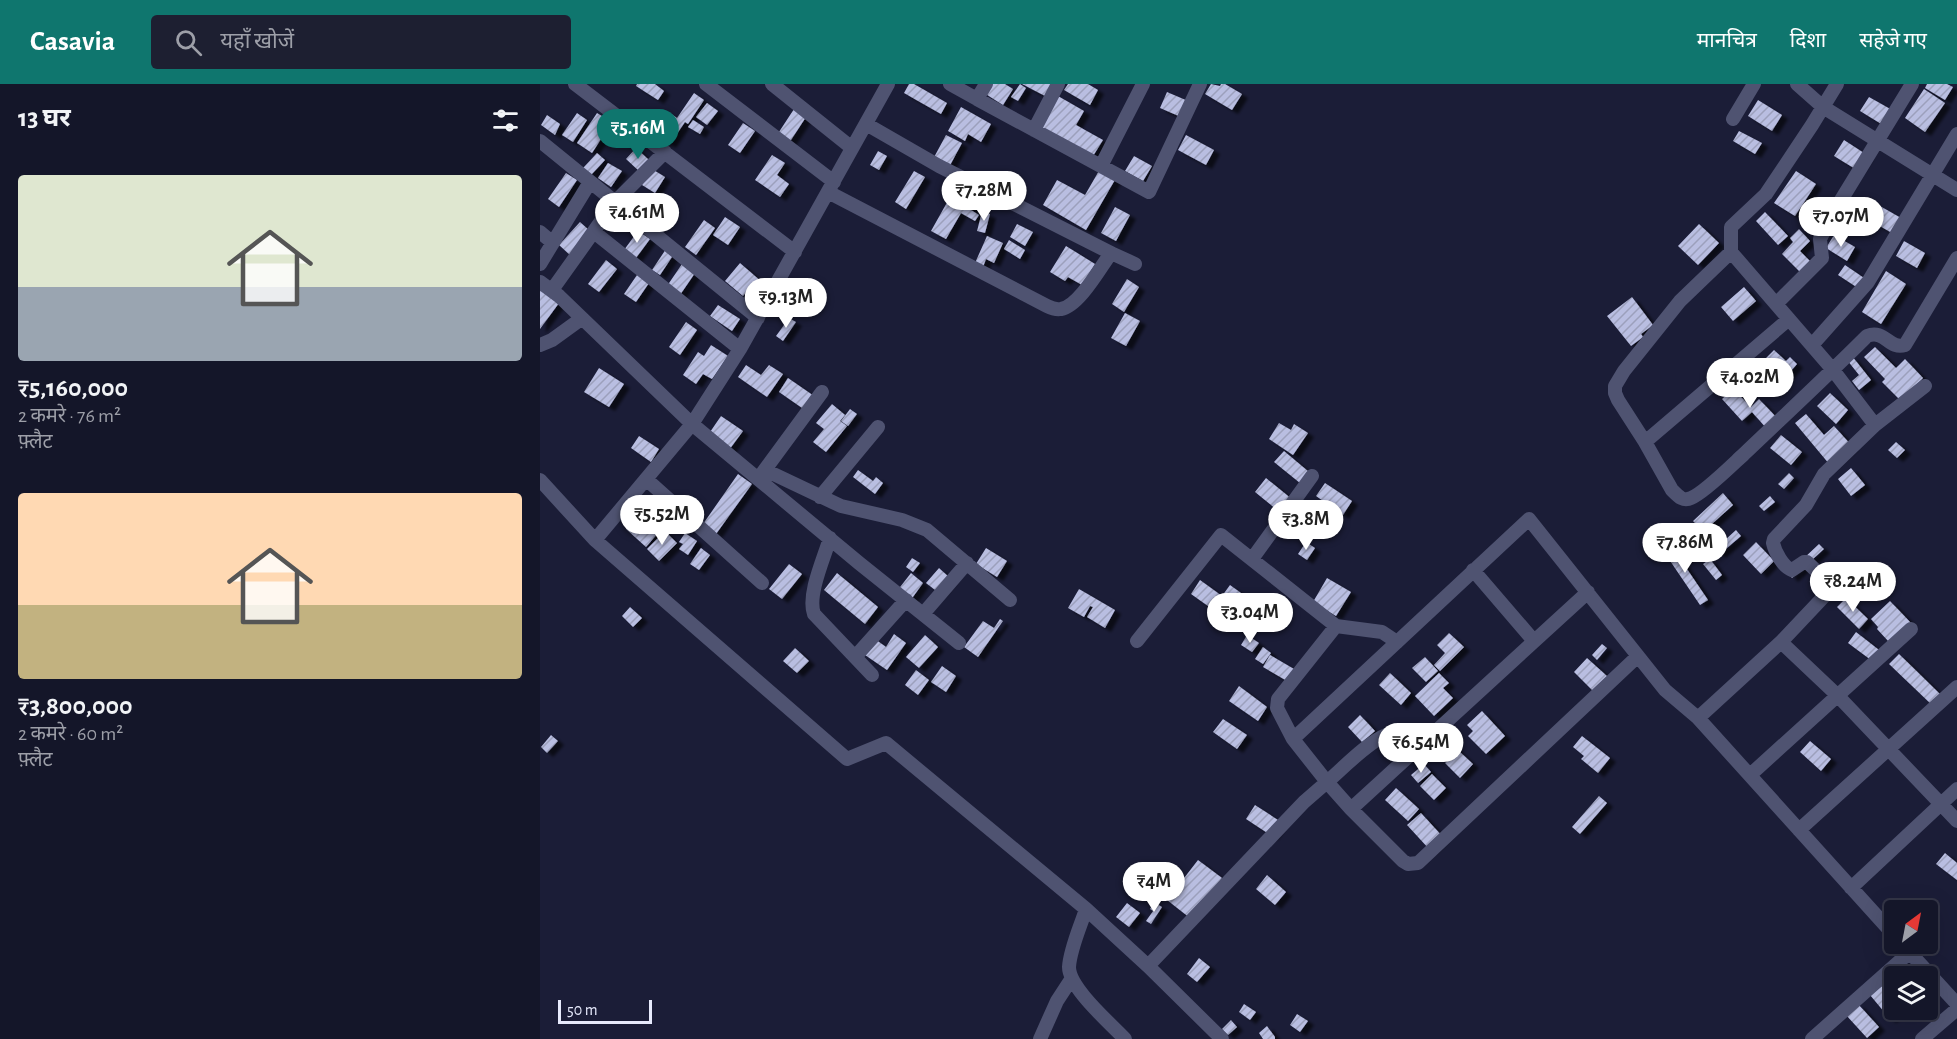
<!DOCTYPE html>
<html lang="hi">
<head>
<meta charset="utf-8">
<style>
  :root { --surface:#141629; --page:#1d1f31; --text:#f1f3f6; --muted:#9d9fa8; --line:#333546; --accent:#0f766e }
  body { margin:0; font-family:"Alegreya Sans","Noto Sans Devanagari",sans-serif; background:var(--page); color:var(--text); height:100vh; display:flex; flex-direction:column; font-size:22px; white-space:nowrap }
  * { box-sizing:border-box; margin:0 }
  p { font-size:20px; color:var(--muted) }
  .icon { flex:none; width:33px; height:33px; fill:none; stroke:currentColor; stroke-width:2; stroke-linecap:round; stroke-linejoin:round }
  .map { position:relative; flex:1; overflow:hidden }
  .sheet { display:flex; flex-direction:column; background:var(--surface); width:540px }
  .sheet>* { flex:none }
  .needle { width:39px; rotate:32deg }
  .tools { position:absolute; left:1344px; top:816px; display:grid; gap:12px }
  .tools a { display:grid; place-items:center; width:54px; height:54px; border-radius:6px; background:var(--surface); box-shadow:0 6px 24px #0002,0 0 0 2px var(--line); font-size:30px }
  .scale { position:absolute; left:18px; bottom:15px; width:94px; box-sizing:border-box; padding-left:6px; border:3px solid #e7eafc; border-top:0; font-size:16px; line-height:21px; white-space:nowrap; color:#e7eafc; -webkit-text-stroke:4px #1b1d37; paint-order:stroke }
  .price { position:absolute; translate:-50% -51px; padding:0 14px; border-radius:21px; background:#fff; color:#222; font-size:20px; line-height:39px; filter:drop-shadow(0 2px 3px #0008) }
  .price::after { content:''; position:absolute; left:50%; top:36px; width:18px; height:14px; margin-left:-9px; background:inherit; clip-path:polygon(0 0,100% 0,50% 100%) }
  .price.on { background:var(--accent); color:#fff }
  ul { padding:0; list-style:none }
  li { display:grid; align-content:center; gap:12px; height:318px; padding:0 18px }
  li span { display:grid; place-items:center; height:186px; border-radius:6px; color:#555 }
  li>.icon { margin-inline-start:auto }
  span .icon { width:108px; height:108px; fill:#fffc; stroke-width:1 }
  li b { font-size:26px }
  h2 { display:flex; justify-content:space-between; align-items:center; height:72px; padding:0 18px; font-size:26px }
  header { display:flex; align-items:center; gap:36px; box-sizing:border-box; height:84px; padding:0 30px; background:var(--accent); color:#fff }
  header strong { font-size:28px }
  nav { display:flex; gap:33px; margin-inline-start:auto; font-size:21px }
  .search { width:420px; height:54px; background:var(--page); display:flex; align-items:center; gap:15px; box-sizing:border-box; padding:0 21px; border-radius:6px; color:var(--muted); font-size:22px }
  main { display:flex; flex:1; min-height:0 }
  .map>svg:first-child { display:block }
  .building { fill:url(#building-hatch); filter:url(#shadow) }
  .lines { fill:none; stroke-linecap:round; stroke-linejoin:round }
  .minor { stroke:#4f5371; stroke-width:14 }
</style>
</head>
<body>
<header>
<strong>Casavia</strong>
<div class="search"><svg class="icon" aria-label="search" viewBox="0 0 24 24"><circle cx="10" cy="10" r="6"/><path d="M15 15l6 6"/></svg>यहाँ खोजें</div>
<nav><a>मानचित्र</a><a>दिशा</a><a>सहेजे गए</a></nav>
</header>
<main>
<section class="sheet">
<h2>13 घर<svg class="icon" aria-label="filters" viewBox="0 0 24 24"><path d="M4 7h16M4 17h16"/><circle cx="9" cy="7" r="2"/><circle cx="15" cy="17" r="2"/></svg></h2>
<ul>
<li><span style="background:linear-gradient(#dfe7d0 60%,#9aa5b1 0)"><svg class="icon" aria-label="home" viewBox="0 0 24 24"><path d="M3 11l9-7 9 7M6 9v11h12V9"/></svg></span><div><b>₹5,160,000</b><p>2 कमरे · 76 m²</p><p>फ़्लैट</p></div></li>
<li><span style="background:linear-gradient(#ffd9b3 60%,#c2b280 0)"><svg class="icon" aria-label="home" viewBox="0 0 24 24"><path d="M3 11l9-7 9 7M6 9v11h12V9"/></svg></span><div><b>₹3,800,000</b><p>2 कमरे · 60 m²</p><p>फ़्लैट</p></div></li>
</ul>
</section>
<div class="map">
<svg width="1417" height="955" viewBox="0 0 1417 955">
  <defs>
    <pattern id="building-hatch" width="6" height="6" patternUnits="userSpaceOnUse" patternTransform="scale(1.5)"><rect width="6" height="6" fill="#b9bee1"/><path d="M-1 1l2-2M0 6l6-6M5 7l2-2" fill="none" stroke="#9ca0bc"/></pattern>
    <filter id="shadow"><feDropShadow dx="6" dy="4" stdDeviation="1.5" flood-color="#0009"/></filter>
  </defs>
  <rect width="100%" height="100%" fill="#1b1d37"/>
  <!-- building -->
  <path class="building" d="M97,0H115L124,7L118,16L96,2Z
    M369,0H374L407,19L401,30L364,9Z
    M449,0H465L473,5L463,21L444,9Z
    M480,0L486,4L478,17L471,13Z
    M482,0H514L507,13Z
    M528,0H548L558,6L550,21L524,6Z
    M671,0L680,2L681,0H685L702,10L692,26L665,10Z
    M1387,0H1407L1413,3L1405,16L1385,4Z
    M1384,5L1405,19L1385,48L1365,34Z
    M627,8L648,17L641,33L620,24Z
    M154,9L164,16L148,40L145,38L130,60L116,51L130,29L137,34Z
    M518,12L544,27L536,41L563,56L553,72L501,43Z
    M1329,13L1352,26L1343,41L1320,27Z
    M1218,16L1242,31L1232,47L1208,32Z
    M167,19L178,27L167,41L156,33Z
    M421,23L451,40L441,58L428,50L425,57L408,47Z
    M254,25L266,33L249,59L237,51Z
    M37,29L47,36L33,58L22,51Z
    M57,29L72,38L52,69L37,59Z
    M7,31L20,40L15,51L1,41Z
    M153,36L164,43L160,50L148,43Z
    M203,39L215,47L200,69L188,61Z
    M1199,47L1222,59L1215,70L1193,57Z
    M406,51L422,59L408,85L392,77Z
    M646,51L674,66L666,81L638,66Z
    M1304,56L1327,71L1317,86L1294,72Z
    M96,64L109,76L99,87L86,75Z
    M338,67L347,72L339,86L330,81Z
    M57,69L65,76L51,91L43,84Z
    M232,71L245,79L237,91L249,100L240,113L215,96Z
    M594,72L612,82L603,97L585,87Z
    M68,79L82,87L71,103L58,94Z
    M112,85L125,93L115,109L102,101Z
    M560,85L576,94L546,146L503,121L517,96L545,111Z
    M374,87L385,93L366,125L355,118Z
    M1256,87L1276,100L1255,132L1234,119Z
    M26,89L37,96L19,123L8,115Z
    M419,97L441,109L431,126L439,131L435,137L421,129L406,155L391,147Z
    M1340,122L1361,134L1352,149L1331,137Z
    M575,123L590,131L576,157L561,149Z
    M442,128L450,130L445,149L437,147Z
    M1225,128L1248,152L1238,161L1216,137Z
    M185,133L200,143L188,161L173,151Z
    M164,136L175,144L156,171L145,163Z
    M40,138L51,148L30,171L19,161Z
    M477,140L493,148L485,162L470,153Z
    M1159,140L1179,159L1158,181L1138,162Z
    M1259,145L1270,157L1260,167L1270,177L1260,188L1242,170L1253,158L1250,154Z
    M98,147L110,155L96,174L84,166Z
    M1294,151L1315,163L1307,177L1286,164Z
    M447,152L463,159L454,179L446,175L443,183L435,179Z
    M469,156L485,166L480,175L464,165Z
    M1364,157L1385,169L1377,184L1356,172Z
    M526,162L555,180L542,201L528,193L525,197L510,188Z
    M126,165L134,170L120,191L112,186Z
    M66,176L77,185L59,208L48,200Z
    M200,179L223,199L218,205L213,200L203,212L185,197Z
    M142,180L155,189L140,211L127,202Z
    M1305,181L1324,194L1318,204L1298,191Z
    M1346,187L1366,200L1341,240L1322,228Z
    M99,188L111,196L96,218L84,210Z
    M587,195L599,203L584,228L572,220Z
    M1204,203L1216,217L1193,237L1181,223Z
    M0,206L19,219L0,245Z
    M1092,213L1113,241L1101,250L1103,253L1091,262L1067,232Z
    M178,221L200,235L192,247L170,232Z
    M585,229L600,237L586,262L571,254Z
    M249,234L256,238L243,257L236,252Z
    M146,238L157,246L140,271L129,263Z
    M171,261L188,272L172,295L163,290L156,300L143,291L158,268L164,272Z
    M1335,263L1356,284L1365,275L1383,294L1370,307L1362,318L1342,298L1345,295L1324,273Z
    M1234,266L1246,277L1250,273L1257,280L1244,295L1224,276Z
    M1312,272L1331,296L1319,306L1312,297L1319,291L1307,276Z
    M206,281L221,291L229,281L243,290L227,313L198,293Z
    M59,284L84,300L69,323L44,308Z
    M248,294L274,312L265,326L239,308Z
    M1193,305L1211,323L1219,315L1238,335L1227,345L1212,328L1202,337L1182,315Z
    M1290,309L1308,326L1296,340L1277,322Z
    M292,320L305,331L300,337L307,342L286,368L273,358L284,345L276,339Z
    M310,325L317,330L308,342L301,337Z
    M1266,330L1284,351L1294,342L1312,362L1290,381L1255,339Z
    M181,332L203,347L189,366L168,351Z
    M739,339L751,346L754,340L768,349L753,371L729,355Z
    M1241,351L1262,368L1251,381L1230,364Z
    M99,352L119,365L111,378L91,364Z
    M1356,358L1365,366L1357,374L1348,366Z
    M744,367L769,388L760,399L734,378Z
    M1311,384L1325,401L1311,412L1298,395Z
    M318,386L333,397L336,393L343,399L335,410L313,393Z
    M1249,389L1254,394L1244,405L1238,400Z
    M198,390L212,400L176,450L163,440Z
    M726,394L753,416L742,430L715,408Z
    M785,399L812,417L803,431L776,412Z
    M1183,409L1193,421L1163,448L1153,437Z
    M1230,412L1235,418L1224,427L1219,422Z
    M110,418L130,435L106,463L86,445Z
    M1196,446L1201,452L1180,470L1175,465Z
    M125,447L137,459L119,477L107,465Z
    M145,449L157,457L148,471L139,465L143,460L139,458Z
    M1151,451L1161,462L1146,475L1136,463Z
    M766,458L775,464L767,476L758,470Z
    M1216,458L1234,477L1221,490L1203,471Z
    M1130,460L1168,516L1160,521L1122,465Z
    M1279,460L1284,465L1252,494L1248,489Z
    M161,464L170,471L159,486L150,480Z
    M446,464L467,477L457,493L436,480Z
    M372,474L380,479L373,488L366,483Z
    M1170,475L1182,491L1176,496L1163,480Z
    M249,480L262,490L242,515L229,505Z
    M399,484L411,495L399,509L386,499Z
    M297,489L338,523L325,540L284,506Z
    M371,489L383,499L370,517L357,507Z
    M787,494L811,508L796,532L773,518Z
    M660,496L682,512L690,501L712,517L695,541L651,510Z
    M539,505L575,526L565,544L547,533L553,523L550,522L544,533L528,524Z
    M1306,514L1328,535L1319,545L1297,523Z
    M1350,517L1371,539L1349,558L1337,545L1338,543L1331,535Z
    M90,523L102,534L93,543L82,532Z
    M460,535L463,537L438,573L424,563L443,537L454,544Z
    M1316,548L1339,566L1331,576L1308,559Z
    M909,549L924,563L900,587L894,581L905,569L897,561Z
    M354,550L366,559L347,586L325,571L335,555L346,563Z
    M385,551L398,563L379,584L366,573Z
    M707,551L719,559L712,568L701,561Z
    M1062,560L1067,564L1057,576L1052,571Z
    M723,563L731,569L723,580L715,575Z
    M255,564L269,577L257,589L243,577Z
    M1359,570L1401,611L1392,621L1349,580Z
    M730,571L754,585L747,597L723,583Z
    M885,573L898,587L886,598L872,584Z
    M1047,574L1068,593L1054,608L1034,588Z
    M402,582L416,592L406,608L391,598Z
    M376,586L389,596L378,611L365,601Z
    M850,589L871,609L861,621L839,601Z
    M899,589L909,599L903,604L913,614L894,632L875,612Z
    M699,602L727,623L718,637L689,617Z
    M942,627L965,652L946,670L928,652L933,647L927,641Z
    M820,631L835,647L822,658L808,643Z
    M683,635L707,651L697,665L673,648Z
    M11,651L18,657L7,669L1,663Z
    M1042,652L1070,674L1058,689L1041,675L1044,672L1033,663Z
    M908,657L933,680L920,694L905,679L907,677L897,668Z
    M1270,657L1291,675L1281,687L1260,668Z
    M884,680L891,688L878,699L871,691Z
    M892,690L906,704L894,716L880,702Z
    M856,704L879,725L868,737L845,716Z
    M1059,712L1067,719L1040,750L1032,743Z
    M715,721L741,738L732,752L706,735Z
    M881,729L903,753L890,766L867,741Z
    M1405,769L1417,779V796L1396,780Z
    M658,776L682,794L650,834L627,816Z
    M727,791L746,808L735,821L716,805Z
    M614,818L622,823L611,840L606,837L613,827L610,825Z
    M587,819L600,829L589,843L576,833Z
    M659,874L670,883L657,898L647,890Z
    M1342,902L1354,917V926H1362L1350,935L1330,911Z
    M704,920L716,928L710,936L699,928Z
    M1318,920L1339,943L1327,954L1306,931Z
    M757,930L768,937L760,948L750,941Z
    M691,936L697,943L688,951L682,945Z
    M727,942L735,953V955H723L719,949Z"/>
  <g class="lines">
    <!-- minor -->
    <path class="minor" d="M35,0L255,168
      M166,0L294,98
      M232,0L312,64
      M410,0L437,15L446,0
      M1257,0L1283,23L1417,106
      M437,15L609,108L660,0
      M1193,35L1214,0
      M326,40L399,82L571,169L595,180
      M494,46L518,0
      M0,57L218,234
      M561,82L603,0
      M288,108L507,222C511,224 516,226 521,225C539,222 560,184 571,169
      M0,148L13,159
      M54,148L200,265
      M1191,168V143L1226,110L1272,41L1297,0
      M0,180L50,98
      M0,198L19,212L152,340L319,479L419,559
      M12,206L74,119L125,68
      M1236,220L1282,174L1280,155L1295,126L1372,0
      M0,261L12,256L41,235
      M1272,261L1328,198L1417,50
      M1335,341L1293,286L1191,168L1140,217L1084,287L1075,302V309L1078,316L1105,358L1132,406C1138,412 1143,418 1151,414C1164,409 1193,380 1204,370C1245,331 1287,292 1327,252C1345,245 1349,266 1365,261L1417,174
      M1105,358L1249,235
      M225,386L301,422L362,436L387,446L470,516
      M221,391L282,308
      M106,395L222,499
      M0,396L55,456L307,675L346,659L546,825C541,841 530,865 529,883C529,904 570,939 585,955
      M280,413L338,343
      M290,454C284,474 267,511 274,530L332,591
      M55,456L152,340L200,265L348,0
      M712,475L772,392
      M933,486L994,557
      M383,530L427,479
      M597,557L681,451L796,542L842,548L857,558
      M1241,558L1297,611L1417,737
      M315,573L366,516
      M1158,634L1354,851
      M893,648C878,648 861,646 846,651C828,658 802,685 787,698L811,725L1048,508
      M753,655L737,624L738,615L796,542
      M1210,691L1371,545
      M811,725L863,777L868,780L878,779L1098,572
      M1259,746L1417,603
      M1311,804L1417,705
      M546,825L608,882L682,955
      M1362,860L1417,920
      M608,882L764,718L787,698L753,655L989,435L1125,606L1158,634L1241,558L1291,505L1290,500L1267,478H1264L1252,486C1243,483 1235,468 1233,459L1234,455L1266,421L1284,390L1335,341L1385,302
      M500,955L517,917L532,894
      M1272,955L1370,868
      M1382,955L1417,925"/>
  </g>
</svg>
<div class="tools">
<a><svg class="needle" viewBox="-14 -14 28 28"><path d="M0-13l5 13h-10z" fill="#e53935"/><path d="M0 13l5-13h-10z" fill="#9d9fa8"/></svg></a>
<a><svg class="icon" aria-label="layers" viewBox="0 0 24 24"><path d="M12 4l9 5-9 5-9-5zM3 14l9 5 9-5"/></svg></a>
</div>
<div class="scale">50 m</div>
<b class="price on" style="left:98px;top:76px">₹5.16M</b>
<b class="price" style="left:444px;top:138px">₹7.28M</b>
<b class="price" style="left:97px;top:160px">₹4.61M</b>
<b class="price" style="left:1301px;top:164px">₹7.07M</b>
<b class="price" style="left:246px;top:245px">₹9.13M</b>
<b class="price" style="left:1210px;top:325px">₹4.02M</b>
<b class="price" style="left:122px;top:462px">₹5.52M</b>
<b class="price" style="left:766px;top:467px">₹3.8M</b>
<b class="price" style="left:1145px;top:490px">₹7.86M</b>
<b class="price" style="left:1313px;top:529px">₹8.24M</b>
<b class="price" style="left:710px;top:560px">₹3.04M</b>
<b class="price" style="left:881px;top:690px">₹6.54M</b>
<b class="price" style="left:614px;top:829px">₹4M</b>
</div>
</main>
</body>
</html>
